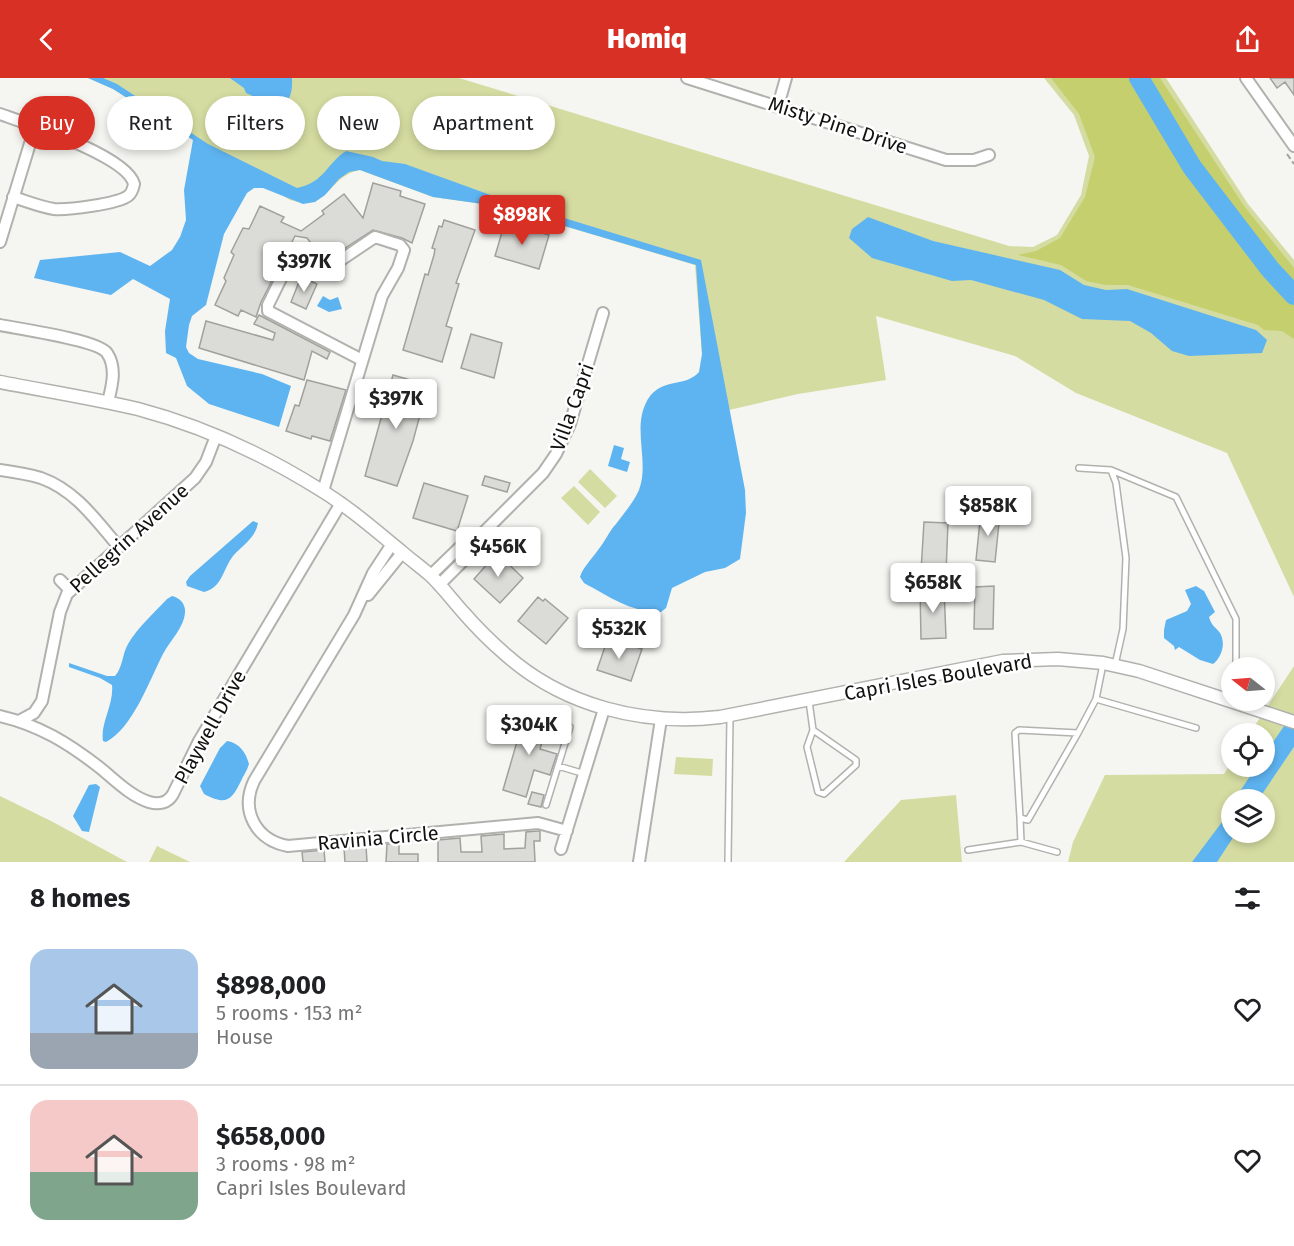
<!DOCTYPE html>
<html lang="en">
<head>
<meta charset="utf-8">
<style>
  :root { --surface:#fff; --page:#f2f2f2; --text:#202124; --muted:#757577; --line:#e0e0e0; --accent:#d93025 }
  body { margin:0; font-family:"Fira Sans",sans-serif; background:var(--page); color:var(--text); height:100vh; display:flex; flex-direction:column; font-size:22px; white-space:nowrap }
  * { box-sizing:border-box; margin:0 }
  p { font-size:20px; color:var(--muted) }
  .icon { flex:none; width:33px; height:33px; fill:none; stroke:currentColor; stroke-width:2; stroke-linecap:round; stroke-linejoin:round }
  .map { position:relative; height:784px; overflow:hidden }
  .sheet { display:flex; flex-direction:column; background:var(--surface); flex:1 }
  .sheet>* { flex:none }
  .guide { position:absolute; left:18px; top:18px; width:600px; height:54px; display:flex; gap:12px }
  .needle { width:39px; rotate:287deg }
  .tools { position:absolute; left:1221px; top:579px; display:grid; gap:12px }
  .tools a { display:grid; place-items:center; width:54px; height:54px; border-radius:50%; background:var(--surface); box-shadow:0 3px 9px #0003; font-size:30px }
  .price { position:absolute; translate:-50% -51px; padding:0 14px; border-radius:6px; background:#fff; color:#222; font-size:20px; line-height:39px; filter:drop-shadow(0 2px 3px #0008) }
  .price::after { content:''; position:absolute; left:50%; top:36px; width:18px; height:14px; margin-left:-9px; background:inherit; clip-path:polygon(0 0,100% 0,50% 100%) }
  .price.current { background:var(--accent); color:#fff }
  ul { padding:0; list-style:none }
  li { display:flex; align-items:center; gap:18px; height:150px; padding:0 30px }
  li+li { border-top:2px solid var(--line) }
  li span { display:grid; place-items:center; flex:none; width:168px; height:120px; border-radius:18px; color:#555 }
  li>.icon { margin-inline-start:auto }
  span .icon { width:72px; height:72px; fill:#fffc; stroke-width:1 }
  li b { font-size:26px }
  h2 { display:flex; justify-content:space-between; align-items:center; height:72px; padding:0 30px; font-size:26px }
  .tag { padding:0 21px; border-radius:27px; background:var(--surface); box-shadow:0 3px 9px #0003; font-size:21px; line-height:54px }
  .tag.current { background:var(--accent); color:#fff }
  header { display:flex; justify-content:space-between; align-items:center; height:78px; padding:0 30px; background:var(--accent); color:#fff; font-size:27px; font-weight:800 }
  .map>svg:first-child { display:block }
  .green { fill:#d5dca1; fill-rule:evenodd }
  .forest { fill:#c5cf6e }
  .water { fill:#5eb4f1 }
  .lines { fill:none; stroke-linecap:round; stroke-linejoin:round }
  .river { stroke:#5eb4f1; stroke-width:20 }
  .building { fill:#dbdcd7; stroke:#a0a19c; stroke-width:1.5 }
  .service-casing { stroke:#b1b2ad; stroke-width:8 }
  .minor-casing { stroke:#b1b2ad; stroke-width:14 }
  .tertiary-casing { stroke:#b1b2ad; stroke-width:15 }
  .path { stroke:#a3a4a0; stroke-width:2; stroke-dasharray:6 3; stroke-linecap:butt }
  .service { stroke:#fff; stroke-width:5 }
  .minor { stroke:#fff; stroke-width:10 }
  .tertiary { stroke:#fff; stroke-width:12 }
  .labels { text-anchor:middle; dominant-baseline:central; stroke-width:5; stroke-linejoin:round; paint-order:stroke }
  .street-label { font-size:20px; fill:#111210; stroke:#fff }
</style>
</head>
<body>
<header><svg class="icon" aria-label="back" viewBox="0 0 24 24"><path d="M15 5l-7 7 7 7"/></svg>Homiq<svg class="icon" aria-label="share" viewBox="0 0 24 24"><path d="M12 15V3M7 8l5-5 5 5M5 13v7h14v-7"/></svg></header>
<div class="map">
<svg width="1294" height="784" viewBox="0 0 1294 784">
  <rect width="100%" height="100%" fill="#f5f6f1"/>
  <!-- green -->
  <path class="green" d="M88,0H459L1009,168L1033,169L1057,157L1081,117L1089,78L1074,37L1044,0H1166L1248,126L1294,182V519L1227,375L1076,315L1015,278L876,238L886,302L798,316L729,332L702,276L695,187L497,128L433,119L360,92C326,99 331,134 290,122L113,11Z
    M590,391L617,418L605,430L578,404Z
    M574,408L600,434L588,447L561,420Z
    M1294,588V784H1068L1073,764L1105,697L1224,696L1231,685L1232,688H1264V656L1250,655ZM1232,722H1264V754H1232Z
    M676,679L713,681L712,698L674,696Z
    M956,717L962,784H844L901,722Z
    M0,718L51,743L127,784H0Z
    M157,768L190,784H149Z"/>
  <!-- forest -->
  <path class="forest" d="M1051,0H1160L1244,128L1294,190V261L1282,253L1264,252L1258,247L1128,207H1106L1086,203L1061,187L1018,177L1036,173L1060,160L1085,119L1095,79L1079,36Z"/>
  <!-- water -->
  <path class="water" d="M88,0H103L117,6L208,66L297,110C325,104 326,86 346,73L373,79L382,83L405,86L496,119L701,182L745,412L746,435L740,481L725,490L705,494L672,510L666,530L661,534C632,535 608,518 584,505L580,499C583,489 592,481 598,472C605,464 609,453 616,446C625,434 633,425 639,412C650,383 631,349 648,321C662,299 685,310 699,294L702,276L696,187L497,128L433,119L360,92L349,94L339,101L325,117L315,124L303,126L263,110H254L247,115L224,156L206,227L192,238L189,247L186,269L189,275L198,281L262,296L291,308L279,349L209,326L187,308L176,280L166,275L165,253L170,221L133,201L111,217L34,200L40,182L120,174L150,188L172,172L180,159L186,142L184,112L193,62L113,11Z
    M230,0H292C294,39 269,25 246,15L244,10Z
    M868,139L933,163L1060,192L1084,207L1106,212L1127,211L1256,252L1267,262L1262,275L1189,278L1172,273L1151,255L1130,243L1082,241L1044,222L971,202L952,203L872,180L849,160L852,151Z
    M323,218L330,222L338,219L342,231L329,234L317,228Z
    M614,367L624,370L621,381L630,384L627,394L608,388Z
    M253,443L258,445C255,461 242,467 233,478C223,491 222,510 204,514L187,508L186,504L190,498Z
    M1196,508L1204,513L1215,534L1209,539C1212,549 1215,548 1220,555C1226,565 1222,579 1213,586L1200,582L1179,569L1175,572L1174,568L1164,560V552L1166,542L1187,533L1191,526L1185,512Z
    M172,518C180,520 186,526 185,535C184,549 170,563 163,576C149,603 133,650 106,664L103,663C100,645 114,627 112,607L100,600L69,589V585L107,598H115C123,589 122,576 128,566C138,549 154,535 167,521Z
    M227,663C240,665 246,675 249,686C247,693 243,698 241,703C231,724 225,727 204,716L200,708L220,670Z
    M1253,698L1265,699L1255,721H1238Z
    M89,707L96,706L100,709L89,754L82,753L73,738Z
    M1231,732L1232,754L1236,755L1217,784H1192Z"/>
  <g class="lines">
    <!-- river -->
    <path class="river" d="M1139,0L1192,89L1270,191L1294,217
      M1246,722L1294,651"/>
  </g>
  <!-- building -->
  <path class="building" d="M1270,0H1294V17L1285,4L1277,10Z
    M373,105L401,113L400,118L425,126L412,165L402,160L373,152L330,180L323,168L317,173L307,160L295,158L261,224L256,239L241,232L238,238L215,227L226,203L224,200L234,177L231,174L243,150L249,151L260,128L284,139L281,144L301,153L324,136L322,133L344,116L363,140Z
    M444,142L475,152L456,205L459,206L446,248L452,250L442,284L403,272L425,196L428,197L434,177L435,171L432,170L439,148L442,149Z
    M505,144L549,157L539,191L495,178Z
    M301,199L317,206L306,231L291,224Z
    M259,237L330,274L327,281L312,273L304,302L199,270L206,243L273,262L275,255L254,246Z
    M471,256L502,265L494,300L461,290Z
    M393,297L428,307L413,363L397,408L365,398Z
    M307,302L346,312L330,363L312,358L311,361L286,353L295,327L299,328Z
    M485,398L510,405L507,414L482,407Z
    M424,405L468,418L457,453L413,440Z
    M981,433L1000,435L995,484L976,482Z
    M924,444L948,445L946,494L921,493Z
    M497,475L523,500L500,525L474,501Z
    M994,508L993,551H974L975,509Z
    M944,510L946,560L921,561L920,511Z
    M538,519L543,523L545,521L568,540L546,566L518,543Z
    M608,560L642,571L631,603L597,592Z
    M525,636L552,644L550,652L546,651L540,671L557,676L550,697L534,692L526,719L503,712Z
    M554,640L567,644L563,655L551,651Z
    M532,714L544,717L541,729L528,726Z
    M537,753H540V763H534L535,784H438V762L460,760L461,774H482L481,758L504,756V771L525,770L526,754Z
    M399,765V776H418V784H386L387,766Z
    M366,768L367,784H345L344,770Z
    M324,772L325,784H303L302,774Z"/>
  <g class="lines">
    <!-- service casing -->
    <g class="service-casing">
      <path id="service" d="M1079,390L1111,392L1116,405L1126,480L1123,551L1115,587
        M1111,392L1176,419L1236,541V590
        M1096,621L1196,650
        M1226,621L1232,605
        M809,623L813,652
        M813,652L856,682V687L824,716L818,714L807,669Z
        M1019,652L1078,655L1028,742L1020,740L1015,655Z
        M1078,655L1096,621L1103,586
        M558,688L570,649
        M546,727L558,688L585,696
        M1020,740L1021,764
        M968,772L1021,764L1057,774
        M728,784L730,639"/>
    </g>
    <!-- minor casing -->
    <g class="minor-casing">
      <path id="minor" d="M687,0L946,82H974L989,77
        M1246,0L1294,68
        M778,28L786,0
        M0,36C28,46 127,78 134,106C133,111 132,115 128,118C117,126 68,132 54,131C41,129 26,123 13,119
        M0,164L35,49
        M0,247C20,251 98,262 107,275C117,290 112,308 108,324
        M0,392C14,394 28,396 41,400C75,412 96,442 118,468
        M323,413L382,218L398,190L404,172L400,167L375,159L329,190L295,172L268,227V233L362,282
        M392,466L373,495L354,537L254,703C240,733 256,762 288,768L538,745L567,753
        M431,497L461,468L472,466
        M60,502L70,512
        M439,507L471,475L472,466L543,395L556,376L570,346L603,235
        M368,517L402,475
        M0,638C39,647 68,665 99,689C114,701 130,718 149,724C159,727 168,725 173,716L199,663L341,425
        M19,643L34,635L42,623L60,534L67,516L195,400L206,384L216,358
        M561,771L604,631
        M639,784L661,641"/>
    </g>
    <!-- tertiary casing -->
    <g class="tertiary-casing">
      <path id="tertiary" d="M0,304C46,313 92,320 138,331C202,348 263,376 319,411C349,429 375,452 402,474C411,482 421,489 430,497C442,508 452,522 463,534C476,549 490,563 505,576C563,628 643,648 720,639L1003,583L1058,581L1103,585L1139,593L1294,644"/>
    </g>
    <!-- path -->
    <path class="path" d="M1287,76L1294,86"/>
    <!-- service -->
    <use href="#service" class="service"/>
    <!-- minor -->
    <use href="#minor" class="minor"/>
    <!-- tertiary -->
    <use href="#tertiary" class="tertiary"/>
  </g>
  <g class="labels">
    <!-- street labels -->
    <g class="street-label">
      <text transform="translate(838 47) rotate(18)">Misty Pine Drive</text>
      <text transform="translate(572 329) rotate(-70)">Villa Capri</text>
      <text transform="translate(129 460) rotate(-42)">Pellegrin Avenue</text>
      <text transform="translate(938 599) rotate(-10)">Capri Isles Boulevard</text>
      <text transform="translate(210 649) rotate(-61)">Playwell Drive</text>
      <text transform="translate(378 760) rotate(-5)">Ravinia Circle</text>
    </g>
  </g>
</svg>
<div class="tools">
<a><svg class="needle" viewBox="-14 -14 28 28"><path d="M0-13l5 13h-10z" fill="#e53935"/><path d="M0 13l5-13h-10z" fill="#757577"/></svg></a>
<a><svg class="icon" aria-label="locate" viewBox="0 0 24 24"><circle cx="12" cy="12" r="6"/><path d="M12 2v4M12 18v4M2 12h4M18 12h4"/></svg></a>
<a><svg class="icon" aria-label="layers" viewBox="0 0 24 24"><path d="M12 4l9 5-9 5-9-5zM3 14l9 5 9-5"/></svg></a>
</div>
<b class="price current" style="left:522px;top:168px">$898K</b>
<b class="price" style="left:304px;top:215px">$397K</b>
<b class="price" style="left:396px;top:352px">$397K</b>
<b class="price" style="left:988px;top:459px">$858K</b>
<b class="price" style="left:498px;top:500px">$456K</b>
<b class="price" style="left:933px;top:536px">$658K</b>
<b class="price" style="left:619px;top:582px">$532K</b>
<b class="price" style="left:529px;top:678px">$304K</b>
<div class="guide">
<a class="tag current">Buy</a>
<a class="tag">Rent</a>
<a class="tag">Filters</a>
<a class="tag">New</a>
<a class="tag">Apartment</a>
</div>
</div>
<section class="sheet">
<h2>8 homes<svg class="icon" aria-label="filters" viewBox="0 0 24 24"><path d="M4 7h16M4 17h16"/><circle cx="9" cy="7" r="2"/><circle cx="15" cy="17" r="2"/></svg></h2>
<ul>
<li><span style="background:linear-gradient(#a9c7e8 70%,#9aa5b1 0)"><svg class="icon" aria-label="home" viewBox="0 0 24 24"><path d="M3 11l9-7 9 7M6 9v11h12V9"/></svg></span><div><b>$898,000</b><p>5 rooms · 153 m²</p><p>House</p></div><svg class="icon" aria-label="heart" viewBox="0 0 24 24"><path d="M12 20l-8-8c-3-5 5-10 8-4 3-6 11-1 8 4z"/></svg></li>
<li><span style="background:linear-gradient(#f6c9c9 60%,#7fa58c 0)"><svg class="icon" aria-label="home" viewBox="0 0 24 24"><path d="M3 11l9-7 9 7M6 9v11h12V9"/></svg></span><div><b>$658,000</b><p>3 rooms · 98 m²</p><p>Capri Isles Boulevard</p></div><svg class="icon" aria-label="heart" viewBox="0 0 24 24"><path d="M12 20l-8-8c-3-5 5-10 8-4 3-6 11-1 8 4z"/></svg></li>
</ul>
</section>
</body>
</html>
